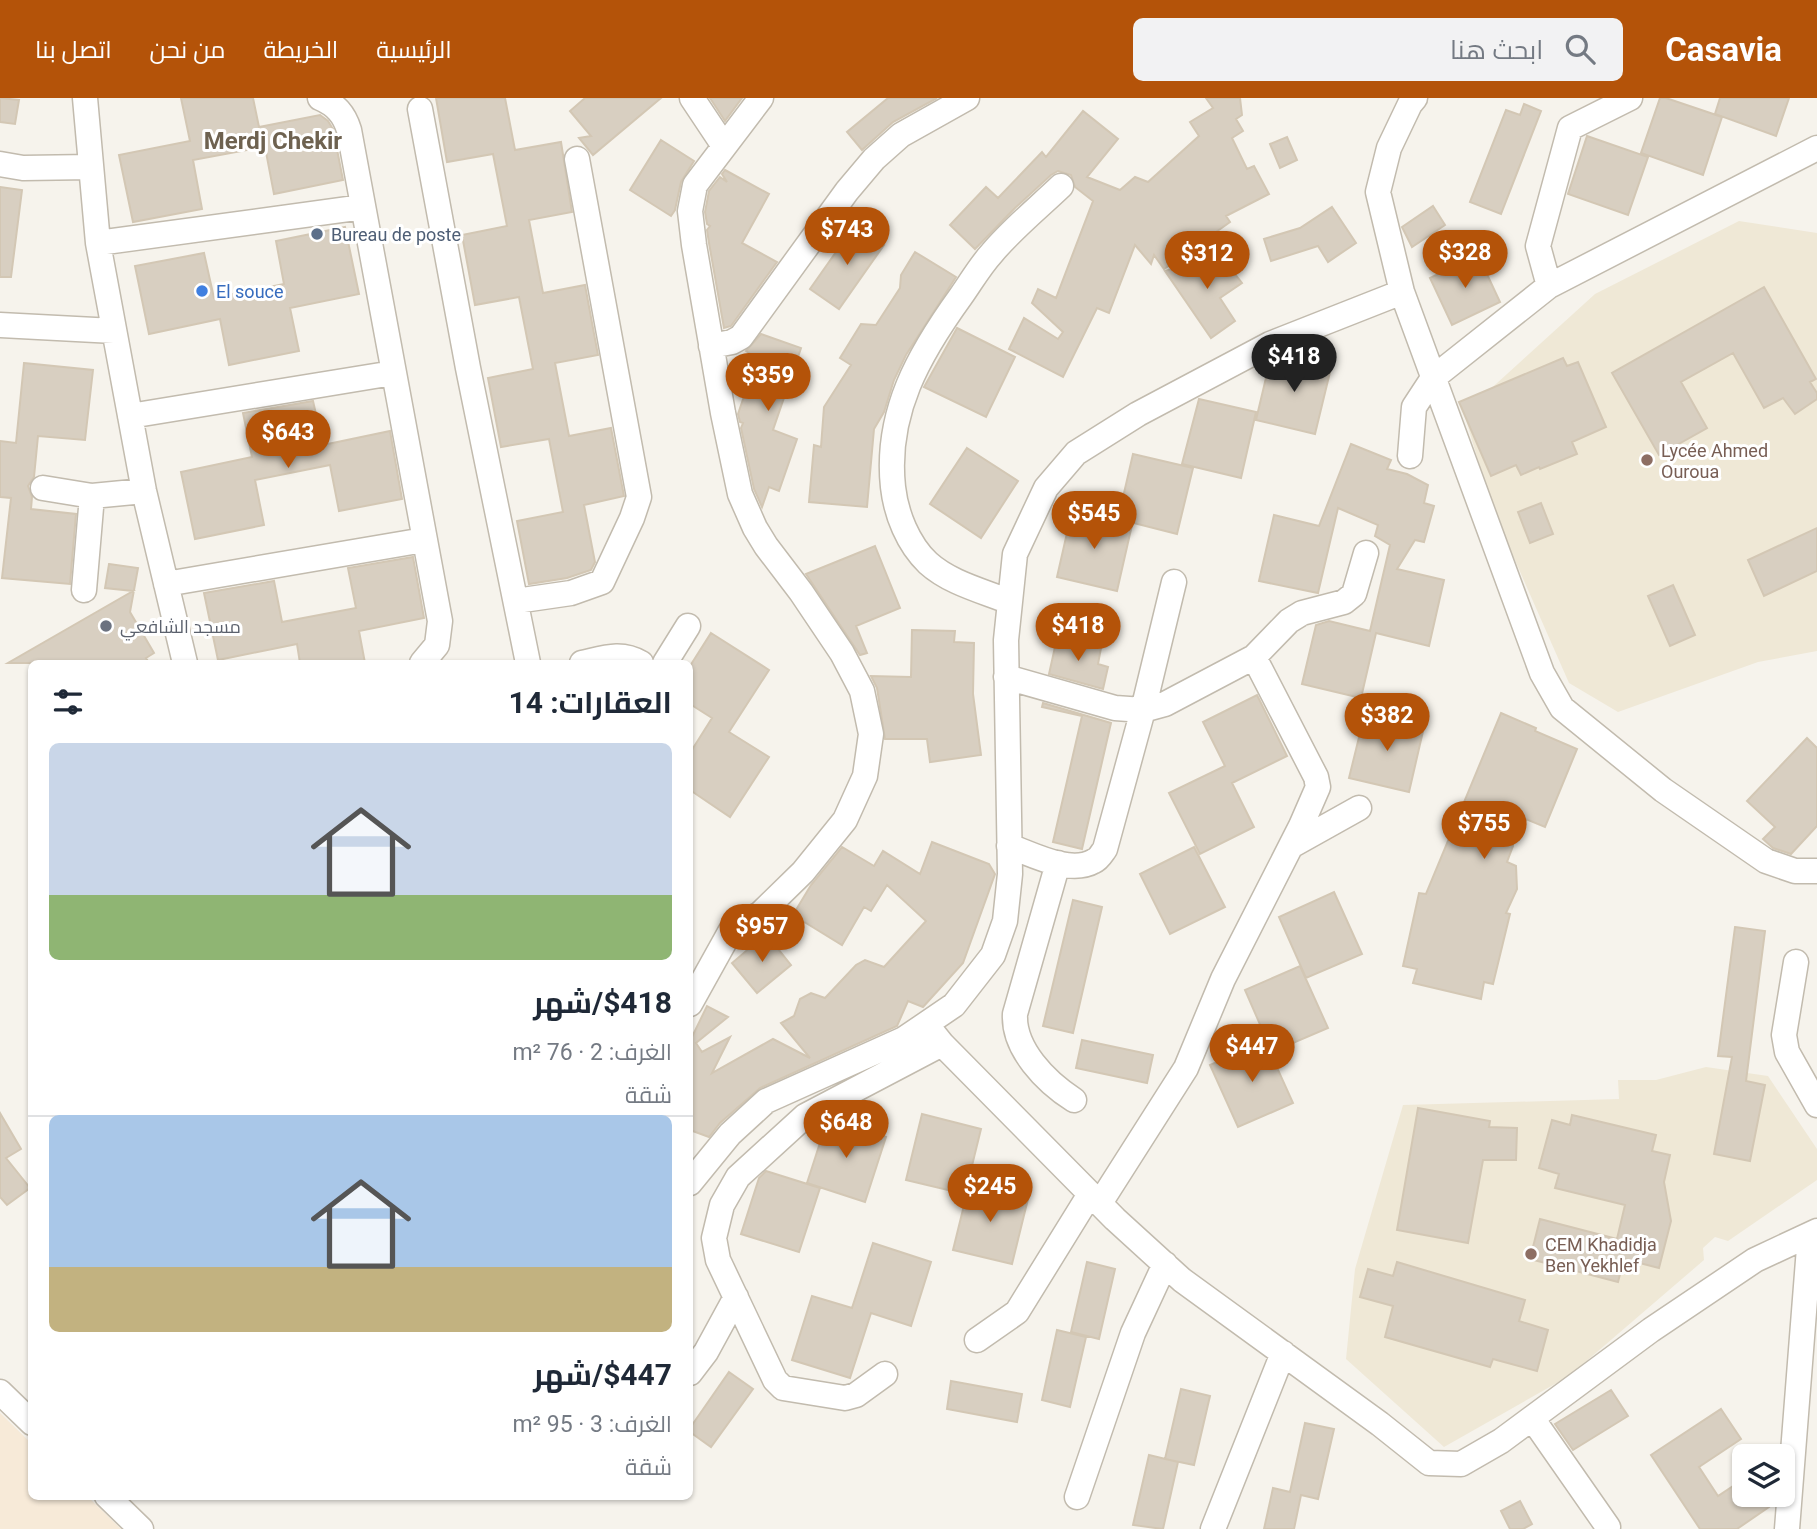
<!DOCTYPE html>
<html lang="ar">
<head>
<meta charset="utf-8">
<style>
  :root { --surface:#fff; --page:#f2f2f3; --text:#1f2937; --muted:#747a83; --line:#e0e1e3; --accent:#b45309 }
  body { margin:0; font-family:Roboto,Cairo,sans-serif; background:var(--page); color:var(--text); direction:rtl; height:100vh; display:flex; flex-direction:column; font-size:26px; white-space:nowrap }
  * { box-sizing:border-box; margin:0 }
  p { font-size:23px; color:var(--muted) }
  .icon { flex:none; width:38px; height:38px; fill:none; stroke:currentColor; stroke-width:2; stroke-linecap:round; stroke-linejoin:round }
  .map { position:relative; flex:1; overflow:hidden; direction:ltr }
  .details { position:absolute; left:28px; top:562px; width:665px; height:840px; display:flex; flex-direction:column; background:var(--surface); border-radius:10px; box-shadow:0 2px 5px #0004; direction:rtl }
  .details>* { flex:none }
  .buttons { position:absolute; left:1732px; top:1346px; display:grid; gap:14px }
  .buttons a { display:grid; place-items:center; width:63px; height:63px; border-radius:10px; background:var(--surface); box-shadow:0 2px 5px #0004; font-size:35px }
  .price { position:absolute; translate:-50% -60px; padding:0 16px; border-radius:24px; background:var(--accent); color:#fff; font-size:23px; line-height:46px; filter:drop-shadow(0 2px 4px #0008) }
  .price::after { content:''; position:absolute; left:50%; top:42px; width:21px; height:16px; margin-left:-10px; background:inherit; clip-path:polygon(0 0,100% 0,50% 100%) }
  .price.current { background:#222; color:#fff }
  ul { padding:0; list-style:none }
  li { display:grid; align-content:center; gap:14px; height:371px; padding:0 21px }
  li+li { border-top:2px solid var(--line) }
  li span { display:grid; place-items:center; height:217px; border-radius:10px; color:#555 }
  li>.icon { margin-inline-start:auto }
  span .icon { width:126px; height:126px; fill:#fffc; stroke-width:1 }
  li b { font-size:30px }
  h2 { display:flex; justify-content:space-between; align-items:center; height:84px; padding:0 21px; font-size:30px }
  header { display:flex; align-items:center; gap:42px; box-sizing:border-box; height:98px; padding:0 35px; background:var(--accent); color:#fff }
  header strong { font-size:33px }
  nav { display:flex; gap:38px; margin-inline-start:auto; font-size:24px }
  .search { width:490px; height:63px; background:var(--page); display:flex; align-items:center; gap:18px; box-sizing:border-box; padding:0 24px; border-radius:10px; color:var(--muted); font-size:26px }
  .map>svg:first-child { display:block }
  .commercial { fill:#f7ead8 }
  .education { fill:#efe8d6 }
  .building { fill:#d8cfc1; stroke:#d3c7b4; stroke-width:2 }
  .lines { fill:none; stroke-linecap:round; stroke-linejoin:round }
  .minor-casing { stroke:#c2bbae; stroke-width:27 }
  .minor { stroke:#fff; stroke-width:24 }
  .service-dot { fill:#5c6f8a; stroke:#fff; stroke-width:2.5 }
  .shop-dot { fill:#3f7fe0; stroke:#fff; stroke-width:2.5 }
  .education-dot { fill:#8d6e63; stroke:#fff; stroke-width:2.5 }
  .worship-dot { fill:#6b7280; stroke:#fff; stroke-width:2.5 }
  .labels { text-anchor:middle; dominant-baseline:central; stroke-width:6; stroke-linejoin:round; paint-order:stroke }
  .service-label { font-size:18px; fill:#4e5e75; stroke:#fff; text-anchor:start }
  .shop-label { font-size:18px; fill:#366cbe; stroke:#fff; text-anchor:start }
  .education-label { font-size:18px; fill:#785e54; stroke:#fff; text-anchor:start }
  .worship-label { font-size:18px; fill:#5b616d; stroke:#fff; text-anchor:start }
  .district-label { font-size:24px; font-weight:bold; fill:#6e6250; stroke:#fff }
</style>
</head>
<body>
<header>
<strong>Casavia</strong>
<div class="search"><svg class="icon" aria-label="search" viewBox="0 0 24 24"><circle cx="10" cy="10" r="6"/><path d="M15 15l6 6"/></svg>ابحث هنا</div>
<nav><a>الرئيسية</a><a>الخريطة</a><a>من نحن</a><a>اتصل بنا</a></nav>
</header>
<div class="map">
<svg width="1817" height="1431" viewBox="0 0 1817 1431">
  <rect width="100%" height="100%" fill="#f6f3ec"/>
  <!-- commercial -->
  <path class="commercial" d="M0,1315L31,1345L32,1398H87L121,1431H0Z"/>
  <!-- education -->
  <path class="education" d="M1739,123L1817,135V553L1758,564L1618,614L1569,585L1492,410L1464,315L1595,196Z
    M1706,969L1768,978L1817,1051V1082L1728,1143L1715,1139L1703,1150L1704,1162L1569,1278L1444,1349L1346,1261L1355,1171L1403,1007L1619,1001L1618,982H1656Z"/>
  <!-- building -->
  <path class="building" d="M0,0L19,2L15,26L0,24Z
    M181,0H253L259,29L320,17L328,23L333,31L343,82L274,96L266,54L252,51L193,62L202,111L133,124L119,57L190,43Z
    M436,0H505L515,52L561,44L572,114L529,122L543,195L585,187L598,257L555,265L569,338L611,330L624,398L584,407L595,464L591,472L567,480L529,486L517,423L563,414L549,341L501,349L488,280L533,271L519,199L475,207L462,137L507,128L493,56L447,64Z
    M585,0H661L593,57L579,40L591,38L570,13Z
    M710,0H742L725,23Z
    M888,0H937L893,24L862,52L847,34Z
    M1206,0H1240L1242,17L1236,21L1243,33L1232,40L1247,71L1254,68L1269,96L1226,118L1230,124L1164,171L1154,157L1151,166L1135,147L1109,215L1097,210L1063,279L1009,251L1024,220L1058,241L1063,234L1032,205L1038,191L1056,200L1093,103L1075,89L1071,77L1058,73L1051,77L1015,110L975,151L950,127L986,89L998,100L1042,54L1046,59L1083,13L1118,41L1087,79L1120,92L1135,79L1148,84L1199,38L1190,24L1213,10Z
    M1660,0H1666L1722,19L1703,77L1641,55Z
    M1720,0H1789L1776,38L1715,16Z
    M1524,6L1541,13L1501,116L1470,104L1506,12L1520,17Z
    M1587,38L1648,59L1628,117L1568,96Z
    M1287,39L1297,62L1280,70L1270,46Z
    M661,42L694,63L681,84L675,112L671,118L630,92Z
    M725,72L769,96L742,145L777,164L731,228L724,230L709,145L707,132L710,128L707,126L705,114L709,93L720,79L727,84L722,76Z
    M0,89L22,92L11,179H0Z
    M1433,108L1445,127L1412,149L1402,129Z
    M1332,109L1356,145L1328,164L1318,148L1271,163L1264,141L1300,130Z
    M855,127L884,147L839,211L810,191Z
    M345,129L359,196L290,210L299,253L229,267L220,221L149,236L135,168L204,155L214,200L284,186L276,143Z
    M915,154L956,179L906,257L894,282L884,314L874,331L867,409L809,404L814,347L821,349L824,309L851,267L840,260L861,226L876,227L900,190L901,177Z
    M1219,156L1242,185L1220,200L1235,223L1211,240L1165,173Z
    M1478,157L1500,204L1452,227L1430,180Z
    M1764,189L1816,281L1810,284L1817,295V301L1795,316L1783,300L1764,310L1733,255L1681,284L1707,330L1659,357L1612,275Z
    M957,230L1015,259L986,319L924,289Z
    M761,236L801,250L773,332L797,341L779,393L769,389L762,409L754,391L741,330L743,325L740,324L738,316L757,260L746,253Z
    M1280,258L1331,270L1315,336L1256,322L1270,263Z
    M1563,260L1567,268L1578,264L1606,329L1572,344L1577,356L1540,371L1539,369L1521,377L1516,367L1491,378L1459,304Z
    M24,265L93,272L85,342L38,338L34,379L28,388L32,399L31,411L76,416L70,486L2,480L11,400L0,399V343L16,345Z
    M1199,301L1256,314L1241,380L1182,366Z
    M313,303L323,347L390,333L402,401L339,413L330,367L255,382L264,427L195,441L181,374L252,359L243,315Z
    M1351,346L1391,362L1387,371L1407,376L1428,387L1424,405L1434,408L1424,444L1415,442L1397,471L1444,482L1429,548L1376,535L1361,600L1302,586L1316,527L1329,523L1370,533L1390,447L1375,438L1378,427L1338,410L1318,495L1259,483L1274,417L1319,428Z
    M967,350L1018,383L981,440L930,406Z
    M1133,356L1193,370L1177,436L1118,421Z
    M1541,405L1553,436L1530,445L1518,414Z
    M1072,413L1132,427L1117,493L1057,479Z
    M1817,430V473L1764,498L1748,462Z
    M875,448L900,510L856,528L867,555L860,557L806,476Z
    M413,459L424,520L359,533L365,565H300L297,546L218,562L204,495L274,483L282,524L356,510L348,470Z
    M109,466L138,470L130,514L154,555L146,560L149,565H8L133,493L105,490Z
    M1673,487L1695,537L1670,548L1648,498Z
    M912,532L955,533L954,544L974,545L973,596L981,657L930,664L927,641H885L877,590L871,578L911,579Z
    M711,535L769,572L729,634L769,659L730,719L690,692V655L712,620L690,606V568Z
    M1057,540L1101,550L1098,566L1108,569L1103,591L1049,576Z
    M1257,597L1287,658L1232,685L1254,729L1200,756L1169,695L1225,668L1203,624Z
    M1043,605L1111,625L1082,751L1053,744L1082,618L1042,609Z
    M1365,615L1424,629L1409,694L1349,680Z
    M1501,615L1536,630L1535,633L1577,651L1545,729L1526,721L1524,727L1512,728L1513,748L1507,764L1516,768L1517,791L1506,815L1510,816L1493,886L1484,884L1481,901L1413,885L1417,871L1403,868L1419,795L1426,796Z
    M1807,640L1817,650V728L1791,756L1773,750L1763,741L1775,729L1747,703Z
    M932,744L989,766L995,776L963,865L923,909L908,903L897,928L760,990L720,1025L709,1039L690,1032V936L692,939L707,908L728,919L696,945L702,954L730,939L712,975L773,941L810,960L781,925L794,918L800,901L811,895L825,900L856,867L865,862L884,869L926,823L887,787L871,813L864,809L842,847L793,817L811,787L842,749L874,768L883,753L920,776Z
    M1194,749L1225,809L1170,836L1140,776Z
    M1334,794L1362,856L1306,880L1279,819Z
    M1073,802L1102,809L1073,935L1043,928Z
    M1735,829L1765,833L1746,983L1765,987L1750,1063L1714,1056L1732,959L1718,958Z
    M766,836L791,867L757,895L732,865Z
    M1300,868L1328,930L1272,954L1245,892Z
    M1082,942L1153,957L1147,985L1076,970Z
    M1265,943L1293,1005L1238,1029L1210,967Z
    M1418,1010L1490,1023L1489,1029L1517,1030L1516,1062H1483L1468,1145L1397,1132Z
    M0,1015L21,1051L6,1060L30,1090L7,1107L0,1099Z
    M922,1016L981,1031L965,1096L906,1082Z
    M1572,1017L1656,1037L1652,1053L1670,1057L1664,1084L1671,1123L1659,1170L1624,1161L1618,1184L1530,1161L1540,1121L1617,1141L1625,1107L1555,1090L1559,1076L1539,1070L1552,1022L1570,1027Z
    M830,1022L886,1039L865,1104L807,1085L827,1023Z
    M766,1073L820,1090L799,1154L741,1136L759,1080Z
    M969,1087L1028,1101L1012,1166L953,1152Z
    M873,1145L931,1164L911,1228L871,1215L850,1280L792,1262L812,1198L852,1210Z
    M1087,1164L1115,1171L1099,1241L1071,1234Z
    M1397,1164L1525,1202L1519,1223L1548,1232L1537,1273L1493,1261L1490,1269L1385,1239L1393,1208L1360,1199L1368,1171L1393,1178Z
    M1057,1232L1086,1239L1070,1309L1042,1302Z
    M729,1274L753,1291L711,1349L690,1334V1330Z
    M951,1283L1022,1296L1017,1324L947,1311Z
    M1181,1291L1210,1298L1194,1367L1165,1361Z
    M1611,1292L1628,1318L1573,1352L1555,1326Z
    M1721,1311L1741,1341L1699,1369L1718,1398L1745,1380V1396H1760L1769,1409L1737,1431H1700L1651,1357Z
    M1305,1325L1334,1331L1318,1401L1301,1397L1294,1431H1264L1273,1390L1290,1394Z
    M1149,1357L1178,1364L1163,1431L1133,1427Z
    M1520,1403L1532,1426L1523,1431H1510L1501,1413Z"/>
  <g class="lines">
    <!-- minor casing -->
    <g class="minor-casing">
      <path id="minor" d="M85,0L98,145L144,393L185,565
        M320,0C336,7 344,16 349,32L440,523L437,547L422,565
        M692,0L724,48
        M1415,0L1410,6L1389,50L1378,94L1402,194L1542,575L1562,610L1663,692L1766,763L1795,773H1817
        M420,11L468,270L528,565
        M0,66L23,70L91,69
        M98,145L363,109
        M1549,188L1538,148L1570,30L1630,0
        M0,227L114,233
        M711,248L732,244L741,239L847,93L874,61L901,37L967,0
        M130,318L393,275
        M1410,358L1414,309L1433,280L1549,188L1817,50
        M43,390L92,398L144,393
        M166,486L424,442
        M84,492L92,398
        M516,503L571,495L602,484L632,420L639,399L577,61
        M1010,504C983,493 950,485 928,465C908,446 896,416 893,389C885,315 919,256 961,198C971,184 980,168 992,155C1012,131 1038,110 1061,88
        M582,565C604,560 621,553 641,565
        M665,565L688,528
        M1006,579L1115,610L1143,612L1165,606L1254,559L1289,523L1302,515L1344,504L1354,496L1366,455
        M1009,748C1032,756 1070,777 1094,763C1099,761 1102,755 1105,751L1143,612L1174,484
        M1291,748L1359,710
        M1058,765L1015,916C1013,951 1046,984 1074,1002
        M1796,864L1784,937L1787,954L1817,1007
        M690,906L730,834L761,815L803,774L845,722L865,678L871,636L862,593L842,555L801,494L766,448L755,430L740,396L723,315L694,147L690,113L695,87L761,0
        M926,926L942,946L1115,1121L1182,1182L1380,1326L1429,1365L1461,1366L1501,1343L1651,1232L1755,1162L1817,1133
        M690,1085L730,1036L766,1003L904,941L954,907L993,857L1005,823L1010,776L1006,542L1015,456L1046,390L1076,355L1138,316L1270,246L1402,194
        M1100,1105L1186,970L1223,881L1301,728L1318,689L1316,679L1254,559
        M977,1242L1017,1214L1090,1096
        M690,1275L706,1254L736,1199
        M885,1276L856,1297L845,1300L783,1290L775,1282L718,1162L714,1140L722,1107L738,1079L805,1018L942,946
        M0,1294L32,1325
        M1532,1320L1608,1429
        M107,1398L141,1431
        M1077,1399L1133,1235L1165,1166
        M1213,1431L1283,1255
        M1787,1431L1810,1137"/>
    </g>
    <!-- minor -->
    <use href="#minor" class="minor"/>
  </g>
  <!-- markers -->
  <circle class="service-dot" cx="317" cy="136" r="7"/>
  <circle class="shop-dot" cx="202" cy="193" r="7"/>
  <g class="education-dot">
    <circle cx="1647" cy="362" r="7"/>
    <circle cx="1531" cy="1156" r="7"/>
  </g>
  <circle class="worship-dot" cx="106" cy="528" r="7"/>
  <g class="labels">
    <!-- service labels -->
    <g class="service-label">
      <text x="331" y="136">Bureau de poste</text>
    </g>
    <!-- shop labels -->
    <g class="shop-label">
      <text x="216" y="193">El souce</text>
    </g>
    <!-- education labels -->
    <g class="education-label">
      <text x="1661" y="352">Lycée Ahmed<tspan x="1661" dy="21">Ouroua</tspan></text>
      <text x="1545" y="1146">CEM Khadidja<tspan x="1545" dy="21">Ben Yekhlef</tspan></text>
    </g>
    <!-- worship labels -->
    <g class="worship-label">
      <text x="120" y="528">مسجد الشافعي</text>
    </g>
    <!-- district labels -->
    <g class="district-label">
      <text x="273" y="43">Merdj Chekir</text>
    </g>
  </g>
</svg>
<div class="buttons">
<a><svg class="icon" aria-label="layers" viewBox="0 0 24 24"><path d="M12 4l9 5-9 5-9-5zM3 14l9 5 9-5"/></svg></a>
</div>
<b class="price" style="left:847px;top:169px">$743</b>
<b class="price" style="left:1465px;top:192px">$328</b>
<b class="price" style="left:1207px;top:193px">$312</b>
<b class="price current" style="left:1294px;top:296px">$418</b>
<b class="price" style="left:768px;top:315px">$359</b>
<b class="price" style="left:288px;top:372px">$643</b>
<b class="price" style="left:1094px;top:453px">$545</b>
<b class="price" style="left:1078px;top:565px">$418</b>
<b class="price" style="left:1387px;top:655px">$382</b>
<b class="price" style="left:1484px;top:763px">$755</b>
<b class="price" style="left:762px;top:866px">$957</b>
<b class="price" style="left:1252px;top:986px">$447</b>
<b class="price" style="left:846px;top:1062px">$648</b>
<b class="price" style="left:990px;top:1126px">$245</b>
<section class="details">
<h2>العقارات: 14<svg class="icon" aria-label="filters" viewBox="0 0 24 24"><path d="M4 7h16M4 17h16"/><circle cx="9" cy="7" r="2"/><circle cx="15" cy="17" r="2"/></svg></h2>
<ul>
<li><span style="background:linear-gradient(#c9d6e8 70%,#8fb573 0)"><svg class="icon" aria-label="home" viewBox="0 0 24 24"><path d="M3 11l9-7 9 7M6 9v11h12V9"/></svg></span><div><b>$418/شهر</b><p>الغرف: 2 · 76 m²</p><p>شقة</p></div></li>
<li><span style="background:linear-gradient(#a9c7e8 70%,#c2b280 0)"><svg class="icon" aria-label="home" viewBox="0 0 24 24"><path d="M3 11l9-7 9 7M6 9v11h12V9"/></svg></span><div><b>$447/شهر</b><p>الغرف: 3 · 95 m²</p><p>شقة</p></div></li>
</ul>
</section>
</div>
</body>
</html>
